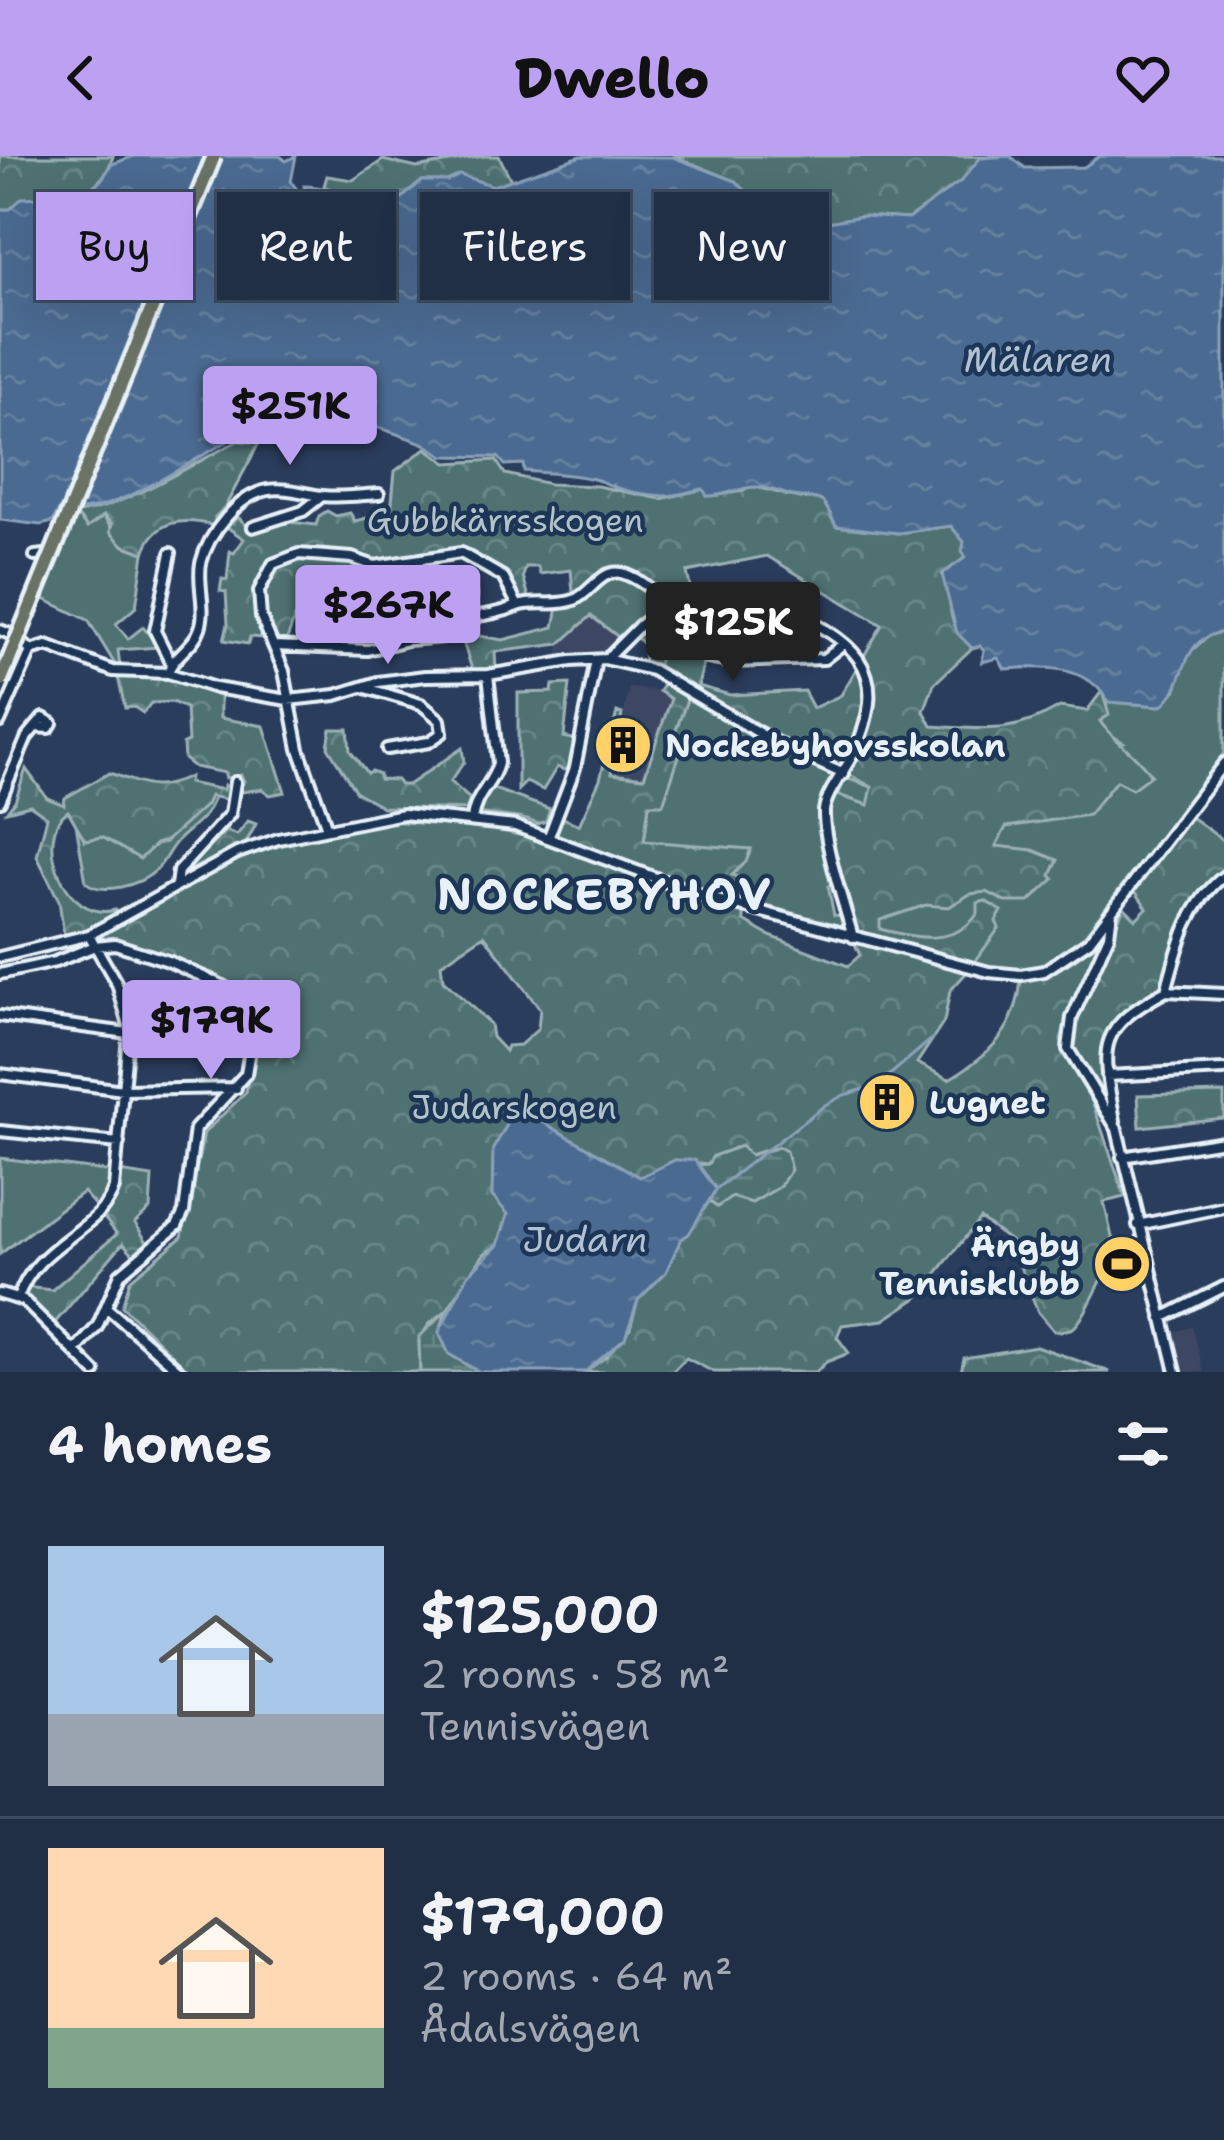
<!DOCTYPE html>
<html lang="en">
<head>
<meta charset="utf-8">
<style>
  :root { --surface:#202e46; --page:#2d3a51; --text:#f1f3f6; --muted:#a2a8b3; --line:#3d4a5f; --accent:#bca0f2 }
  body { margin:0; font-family:"Shantell Sans",sans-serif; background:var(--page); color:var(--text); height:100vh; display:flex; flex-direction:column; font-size:45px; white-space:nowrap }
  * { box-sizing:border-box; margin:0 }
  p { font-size:39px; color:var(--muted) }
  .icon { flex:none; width:66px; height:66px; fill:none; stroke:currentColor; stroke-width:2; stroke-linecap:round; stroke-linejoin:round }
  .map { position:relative; height:1216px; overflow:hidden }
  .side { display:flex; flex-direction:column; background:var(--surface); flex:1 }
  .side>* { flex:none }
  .guide { position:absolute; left:36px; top:36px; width:1152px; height:108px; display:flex; gap:24px }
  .price { position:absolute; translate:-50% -102px; padding:0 27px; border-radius:12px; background:var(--accent); color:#111; font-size:39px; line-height:78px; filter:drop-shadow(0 3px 6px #0008) }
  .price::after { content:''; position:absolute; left:50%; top:72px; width:36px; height:27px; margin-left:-18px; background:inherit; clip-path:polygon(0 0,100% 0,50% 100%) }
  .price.selected { background:#222; color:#fff }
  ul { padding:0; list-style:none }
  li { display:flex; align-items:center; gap:36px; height:300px; padding:0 48px }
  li+li { border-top:3px solid var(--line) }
  li span { display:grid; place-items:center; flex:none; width:336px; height:240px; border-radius:0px; color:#555 }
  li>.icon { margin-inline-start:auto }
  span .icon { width:144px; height:144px; fill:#fffc; stroke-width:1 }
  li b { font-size:51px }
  h2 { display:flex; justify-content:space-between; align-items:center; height:144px; padding:0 48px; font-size:51px }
  .tag { padding:0 42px; border-radius:0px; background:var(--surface); box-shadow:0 12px 48px #0002,0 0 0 3px var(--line); font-size:42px; line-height:108px }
  .tag.selected { background:var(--accent); color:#111 }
  header { display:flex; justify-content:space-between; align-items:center; height:156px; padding:0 48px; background:var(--accent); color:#111; font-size:54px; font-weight:800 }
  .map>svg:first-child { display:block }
  .built { fill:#3c4764 }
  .green { fill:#4f7172; stroke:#9cb1b5; stroke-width:3 }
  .forest { fill:url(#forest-crowns); stroke:#9cb1b5; stroke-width:3; fill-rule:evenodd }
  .wetland { fill:url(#wetland-marsh); stroke:#9cb1b5; stroke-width:3 }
  .water { fill:url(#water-ripples); stroke:#8aa1ba; stroke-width:3 }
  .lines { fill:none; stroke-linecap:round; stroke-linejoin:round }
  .stream { stroke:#8aa1ba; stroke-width:3 }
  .minor-casing { stroke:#e8f1f8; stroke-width:16 }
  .minor { stroke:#1d3557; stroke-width:8 }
  .major-bridge-casing { stroke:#e8f1f8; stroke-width:21; stroke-linecap:butt }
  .major-bridge { stroke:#6a7266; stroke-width:12 }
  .labels { text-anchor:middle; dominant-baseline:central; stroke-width:9; stroke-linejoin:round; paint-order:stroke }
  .park-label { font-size:33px; fill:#b2c4c9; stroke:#1d3557 }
  .poi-label { font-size:33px; font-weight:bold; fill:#e8f1f8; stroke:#1d3557; text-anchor:start }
  .water-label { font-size:36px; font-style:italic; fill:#b1c2d4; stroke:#1d3557 }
  .district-label { font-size:45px; font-weight:bold; letter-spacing:3px; fill:#e8f1f8; stroke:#1d3557 }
</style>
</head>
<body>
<header><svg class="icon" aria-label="back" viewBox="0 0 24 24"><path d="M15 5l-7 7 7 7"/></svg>Dwello<svg class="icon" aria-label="heart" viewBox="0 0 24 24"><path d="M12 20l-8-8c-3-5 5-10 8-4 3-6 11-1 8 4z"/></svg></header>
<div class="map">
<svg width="1224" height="1216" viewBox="0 0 1224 1216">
  <defs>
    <pattern id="forest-crowns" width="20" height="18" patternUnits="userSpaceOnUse" patternTransform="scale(3)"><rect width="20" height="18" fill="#4f7172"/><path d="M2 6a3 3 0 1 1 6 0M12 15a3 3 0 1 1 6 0" fill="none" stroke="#688687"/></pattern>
    <pattern id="wetland-marsh" width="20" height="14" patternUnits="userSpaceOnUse" patternTransform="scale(3)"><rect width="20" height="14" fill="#4f7172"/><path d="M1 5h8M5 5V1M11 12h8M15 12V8" fill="none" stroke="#688687"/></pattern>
    <pattern id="water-ripples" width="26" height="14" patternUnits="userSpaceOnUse" patternTransform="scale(3)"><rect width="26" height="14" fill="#4b6b91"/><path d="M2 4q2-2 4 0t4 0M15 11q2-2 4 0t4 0" fill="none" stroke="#6581a1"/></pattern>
  </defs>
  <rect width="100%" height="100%" fill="#2b3d5d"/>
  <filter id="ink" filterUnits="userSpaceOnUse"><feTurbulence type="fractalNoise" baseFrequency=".00833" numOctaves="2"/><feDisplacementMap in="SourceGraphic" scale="24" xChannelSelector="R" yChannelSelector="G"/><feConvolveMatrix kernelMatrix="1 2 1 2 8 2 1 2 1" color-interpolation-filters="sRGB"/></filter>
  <g filter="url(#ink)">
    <!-- built -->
    <path class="built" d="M591,459L621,483L605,499L558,502L560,488Z
      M629,532L659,535L672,542L644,621L612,618Z
      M1192,1171L1204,1216H1181L1170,1177Z"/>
    <!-- green -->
    <path class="green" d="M75,357L103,360L123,389L144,397L136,451L116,468L128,483L143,471L159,491L118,494L120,511L116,510L88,464L42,442Z
      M673,450L657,513L643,507L645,491L635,479Z
      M1224,476V597L1077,789C1064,798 1052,807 1036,811C989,821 912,790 863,778L873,651L838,639L846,622L878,633L1123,586L1106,576L1100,565L1108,546L1161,550L1176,534L1186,500L1210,478Z
      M689,538L834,618L823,647L834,717L829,718L831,729L828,730L834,759L843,760V771L743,747V723L731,719L750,693L644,686L649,648Z
      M209,639L214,640C208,662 193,669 178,684C169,693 165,706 155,715C141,729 101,740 86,726L76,668L85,684L101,681L156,688L165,686Z
      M0,1002L114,1016L110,1039L98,1053L83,1036L0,1098Z"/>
    <!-- forest -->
    <path class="forest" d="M0,0H113C101,46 49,47 10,54L0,53Z
      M483,0H499L511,24L493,30L460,19L447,25H422L390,52L365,48L324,30L327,20L353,24L383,4L417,12Z
      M673,0H1000L908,63L862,60L817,68L763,53L736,25Z
      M238,285L259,287L225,351L215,361V370C183,361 155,363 144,397L123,389L110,376L112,368L104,360L87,372L75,357C118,355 197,305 238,285Z
      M426,292L447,307L496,304L505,318L549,328L597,330L661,343L704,333L719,339L743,335L749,330C764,332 777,337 790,340C827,350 815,327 836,370L898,377L951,370C955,375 961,380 964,386C976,412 922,444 972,492L934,528L924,555L932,570C985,573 1012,579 1060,551L1087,555L1102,535L1109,559L1100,565C1110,582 1136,597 1151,619L1132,633L1116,625L1088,659L1006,671L996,690L1033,694L1058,704L1051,719L1054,723L1029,746H1006L987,736L970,738L949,751L926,749L880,764V773C914,782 955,791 978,757V747L985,745L1002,755L996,765L999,772L974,807L855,774L827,663L832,639H837L868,649L872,631L657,513L674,443L663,444L650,439L653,457L621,483L591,460L560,488L495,496L496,515L473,516L462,483L478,471L479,480L503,484L554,471L558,451L574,447L571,414L540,418L538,411H526L523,420L529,442L525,446L515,439L503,416L462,394L375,406L348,398L289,397L268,410L258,429V462L264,482L250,481L248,488L224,484L228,468L226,436L220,435L222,423L227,424L230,395L234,397L244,383L227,371L238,361L251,374L275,364L316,369L319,360L327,355L336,360L350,357L355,365L391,356L395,315ZM767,400L882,469L841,539L813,552L804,535L730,539L698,530L705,500L689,483L697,444H693L687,416Z
      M300,402L362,408L409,406L408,416L378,427L377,441L385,450L431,446L436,452L364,467L295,461L287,483L275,484C261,452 255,407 300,402Z
      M118,521H166L220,539V562L264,570L285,636L270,639L262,633L235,637L244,625L241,619L225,622V617L194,611L184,603L183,588L188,586L186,552L172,546L151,547L143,557L134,551L125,552Z
      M666,525L689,538L673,582L683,588L663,648H649L644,685L751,693L746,706L732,719L743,723V747L710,739L554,677L559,660L579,669L600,623L617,556L622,558L612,617L644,621L671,543L659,535Z
      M570,528L564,581L577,584L567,615L557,611L543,634L526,626L518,634V537L552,536L553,529Z
      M331,573H348L350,595L367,617L371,615L379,618V623L396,624L400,629H408L462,592L464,606L450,626L470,643L466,654L383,651L356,636L328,591Z
      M26,613L47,642L64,649L65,642L109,617C145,628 151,638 189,621L188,627L223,634L224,629L231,634L228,644L210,640L206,649L165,686L156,688L140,703L102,681L85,684L68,655C32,679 65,768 115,754L116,758L85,774L64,778L59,745L37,700L47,661L30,649L7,655L15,645Z
      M488,631L550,653L546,665L538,668C517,659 499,661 477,657Z
      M1191,661L1224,685V716L1207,729L1188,754L1162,830L1124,854L1107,879L1101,901L1107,948L1072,889L1074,867L1124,751L1136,763L1147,752L1135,735Z
      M248,665L256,668L246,687L183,717L226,675L237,679Z
      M389,665L488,672L528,681L744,758V765L770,780L848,810L860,799L854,786L967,816L950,835L944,866L917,907L949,923C990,899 1016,874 1021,825C1059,817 1082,803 1106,774L1066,864L1061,884L1066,903L1092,945L1125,1041L1104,1046L1112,1081L1119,1091C1108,1106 1085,1165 1073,1172C1066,1175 1061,1175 1054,1175L1038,1156L1010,1085L980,1063L917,1142L884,1164L842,1169L837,1181L849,1197L826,1206L816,1216H714L686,1202L672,1216H585L607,1200L630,1172L638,1144L666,1116L681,1083L689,1077L709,1045L717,1051L732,1041L742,1043L771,992L750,999L734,992L707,1008L675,1004L640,1021L524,956L494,993L492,1040L508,1057L498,1089L484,1098L447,1154L429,1168L419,1185L420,1216H190L122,1150L130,1124L182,1081L204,977L246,936L256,863L237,831L213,817L128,787L101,785L98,780L238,704L262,694ZM484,779L540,853L538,873L520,889L507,890L505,895L492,881L490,868L443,824L441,808Z
      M1224,937V962L1140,971L1138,939Z
      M119,1016L152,1021L150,1053L135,1067L148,1088L134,1099L123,1087L53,1169L25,1142L24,1131L52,1134L117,1078L101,1058L115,1042Z
      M1036,1190L1110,1216H961L964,1202Z"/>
    <!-- wetland -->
    <path class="wetland" d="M741,990L750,999L779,991L786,995L791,1014L779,1031L752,1047L732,1041L717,1051L709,1045L716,1033L698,1009L708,1008L713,1000Z
      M447,1154L439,1176L449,1198L479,1216H420L419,1181Z"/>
    <!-- water -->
    <path class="water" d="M134,0H280L286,5L296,0L291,26L300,37L306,39L304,30C334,30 360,47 390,52L422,25H447L460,19L493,30L581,0L673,1L736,25L763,53L817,68L862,60L908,63L961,25L980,2L1010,0L1025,12L1084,11L1100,0H1224V476C1176,482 1190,530 1161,550L1108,546C1089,508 1040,510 1005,513L998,502L982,506L984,494L980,490L972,492L957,477L942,418L966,401L962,395L964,386L951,370L898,377L836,370C821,338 826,345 793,340C781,338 769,330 754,331C739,332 722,341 707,340L703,333C690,335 678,340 664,340C642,339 619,334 600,325C583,318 542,317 524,315L523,308L505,309L498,301L444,300L423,287L380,272H328L290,284L258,286L240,279C191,302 113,364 59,354L53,366L41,369L0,364V53H10L22,42L41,41L47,48L74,43L101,25L112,8Z
      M525,956L640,1021L675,1004H695L716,1033L689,1078L681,1083L666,1116L638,1144L625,1182L585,1216H479L449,1198L439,1176L468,1119L498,1089L508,1058L492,1040L493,993L512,960Z"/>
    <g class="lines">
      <!-- stream -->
      <path class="stream" d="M716,1033L825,949L844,939L878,929L933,882"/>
      <!-- minor casing -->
      <g class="minor-casing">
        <path id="minor" d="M253,371L303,355L322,340
          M35,400L44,399L48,406
          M471,440L439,443V453C464,466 494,459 518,450C535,444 557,451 574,444C590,438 601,413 621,417C642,421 657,444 679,446C705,448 726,433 751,435C830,478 903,493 853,598C845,616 826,636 824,655C823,687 844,748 853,781
          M699,446L688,484L707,502L728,506L824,503L843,488
          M388,447L439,443
          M0,474L15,480L31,495
          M274,490L368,494L407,484L458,480L477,461
          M606,503L640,469L672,446
          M171,507L155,475L171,397
          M168,517C173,499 194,491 200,472C207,453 197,428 201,407C208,379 238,339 268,334C288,331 304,338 323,340C341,342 361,339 379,338
          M366,532L421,548L440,564L442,577L429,586L387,593
          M0,566L31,495L47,490L113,515L168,517L215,532L288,544L336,539L378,526L425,520L488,519L571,505L605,503L652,514L781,590L844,618
          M0,645L27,581L43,562L52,567L49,572L37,571
          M472,664C475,637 493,629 498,607L488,519
          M327,672L299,593L284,515L261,461L259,435L273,408L299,398L352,402L375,410L461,397L503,421L518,450
          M549,680L575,612L596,504
          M176,729L178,715L230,658L235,626
          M1112,755L1109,779L1072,862L1068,893L1117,973L1176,1216
          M0,801L89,779L237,697L278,683L403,658L515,670L710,742L989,816L1021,819L1044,815L1089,785L1224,607
          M0,818L55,806L95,790L115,788L168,805L221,829L235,838L248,858L251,887L246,918L195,973L184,1056L177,1070L120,1118L97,1171L75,1195
          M1166,835L1224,838
          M0,860L128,877L250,869
          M0,918L123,934L236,932
          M1107,920L1224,914
          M1115,965C1101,889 1095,874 1166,835C1178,791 1187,749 1224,720
          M0,975L119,987
          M1122,1001L1224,985
          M1138,1069L1224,1051
          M0,1138L24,1145L95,1216
          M18,1142C36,1087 101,1075 114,1032L129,869L117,828L89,779
          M106,1151L181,1216
          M1162,1162L1224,1131"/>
      </g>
      <!-- minor -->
      <use href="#minor" class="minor"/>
      <!-- major-bridge casing -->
      <g class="major-bridge-casing">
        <path id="major-bridge" d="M0,526L214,0"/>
      </g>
      <!-- major-bridge -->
      <use href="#major-bridge" class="major-bridge"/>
    </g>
  </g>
  <!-- icons -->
  <defs>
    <g id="building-disc" transform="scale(3)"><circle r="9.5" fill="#ffd166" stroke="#1d3557"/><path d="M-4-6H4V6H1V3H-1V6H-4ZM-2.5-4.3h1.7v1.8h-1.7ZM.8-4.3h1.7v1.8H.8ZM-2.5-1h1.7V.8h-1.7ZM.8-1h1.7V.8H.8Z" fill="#111"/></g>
    <g id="stadium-disc" transform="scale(3)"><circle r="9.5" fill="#ffd166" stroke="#1d3557"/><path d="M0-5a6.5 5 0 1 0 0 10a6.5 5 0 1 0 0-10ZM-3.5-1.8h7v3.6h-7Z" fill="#111"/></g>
  </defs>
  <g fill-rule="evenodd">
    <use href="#building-disc" x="623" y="589"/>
    <use href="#building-disc" x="887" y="946"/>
    <use href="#stadium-disc" x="1122" y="1108"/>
  </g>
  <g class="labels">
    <!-- park labels -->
    <g class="park-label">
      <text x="505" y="364">Gubbkärrsskogen</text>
      <text x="514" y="951">Judarskogen</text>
    </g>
    <!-- poi labels -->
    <g class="poi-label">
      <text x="665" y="589">Nockebyhovsskolan</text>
      <text x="929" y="946">Lugnet</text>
      <text x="1080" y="1089" text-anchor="end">Ängby<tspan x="1080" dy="38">Tennisklubb</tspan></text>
    </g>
    <!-- water labels -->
    <g class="water-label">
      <text x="1038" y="203">Mälaren</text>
      <text x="585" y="1083">Judarn</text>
    </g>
    <!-- district labels -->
    <g class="district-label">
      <text x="605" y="738">NOCKEBYHOV</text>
    </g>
  </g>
</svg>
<b class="price" style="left:290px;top:312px">$251K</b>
<b class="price" style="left:388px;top:511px">$267K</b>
<b class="price selected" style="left:733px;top:528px">$125K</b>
<b class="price" style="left:211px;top:926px">$179K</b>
<div class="guide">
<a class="tag selected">Buy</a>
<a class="tag">Rent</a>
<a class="tag">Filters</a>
<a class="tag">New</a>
</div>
</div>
<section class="side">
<h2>4 homes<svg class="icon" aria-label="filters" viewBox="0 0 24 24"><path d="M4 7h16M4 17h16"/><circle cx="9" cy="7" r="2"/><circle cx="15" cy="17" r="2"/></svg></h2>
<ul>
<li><span style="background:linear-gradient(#a9c7e8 70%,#9aa5b1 0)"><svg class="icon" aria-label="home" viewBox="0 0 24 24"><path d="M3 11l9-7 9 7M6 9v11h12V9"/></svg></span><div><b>$125,000</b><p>2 rooms · 58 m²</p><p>Tennisvägen</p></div></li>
<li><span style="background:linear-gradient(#ffd9b3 75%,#7fa58c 0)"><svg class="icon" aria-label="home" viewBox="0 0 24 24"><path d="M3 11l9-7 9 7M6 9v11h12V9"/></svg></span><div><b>$179,000</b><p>2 rooms · 64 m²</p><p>Ådalsvägen</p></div></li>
</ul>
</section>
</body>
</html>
